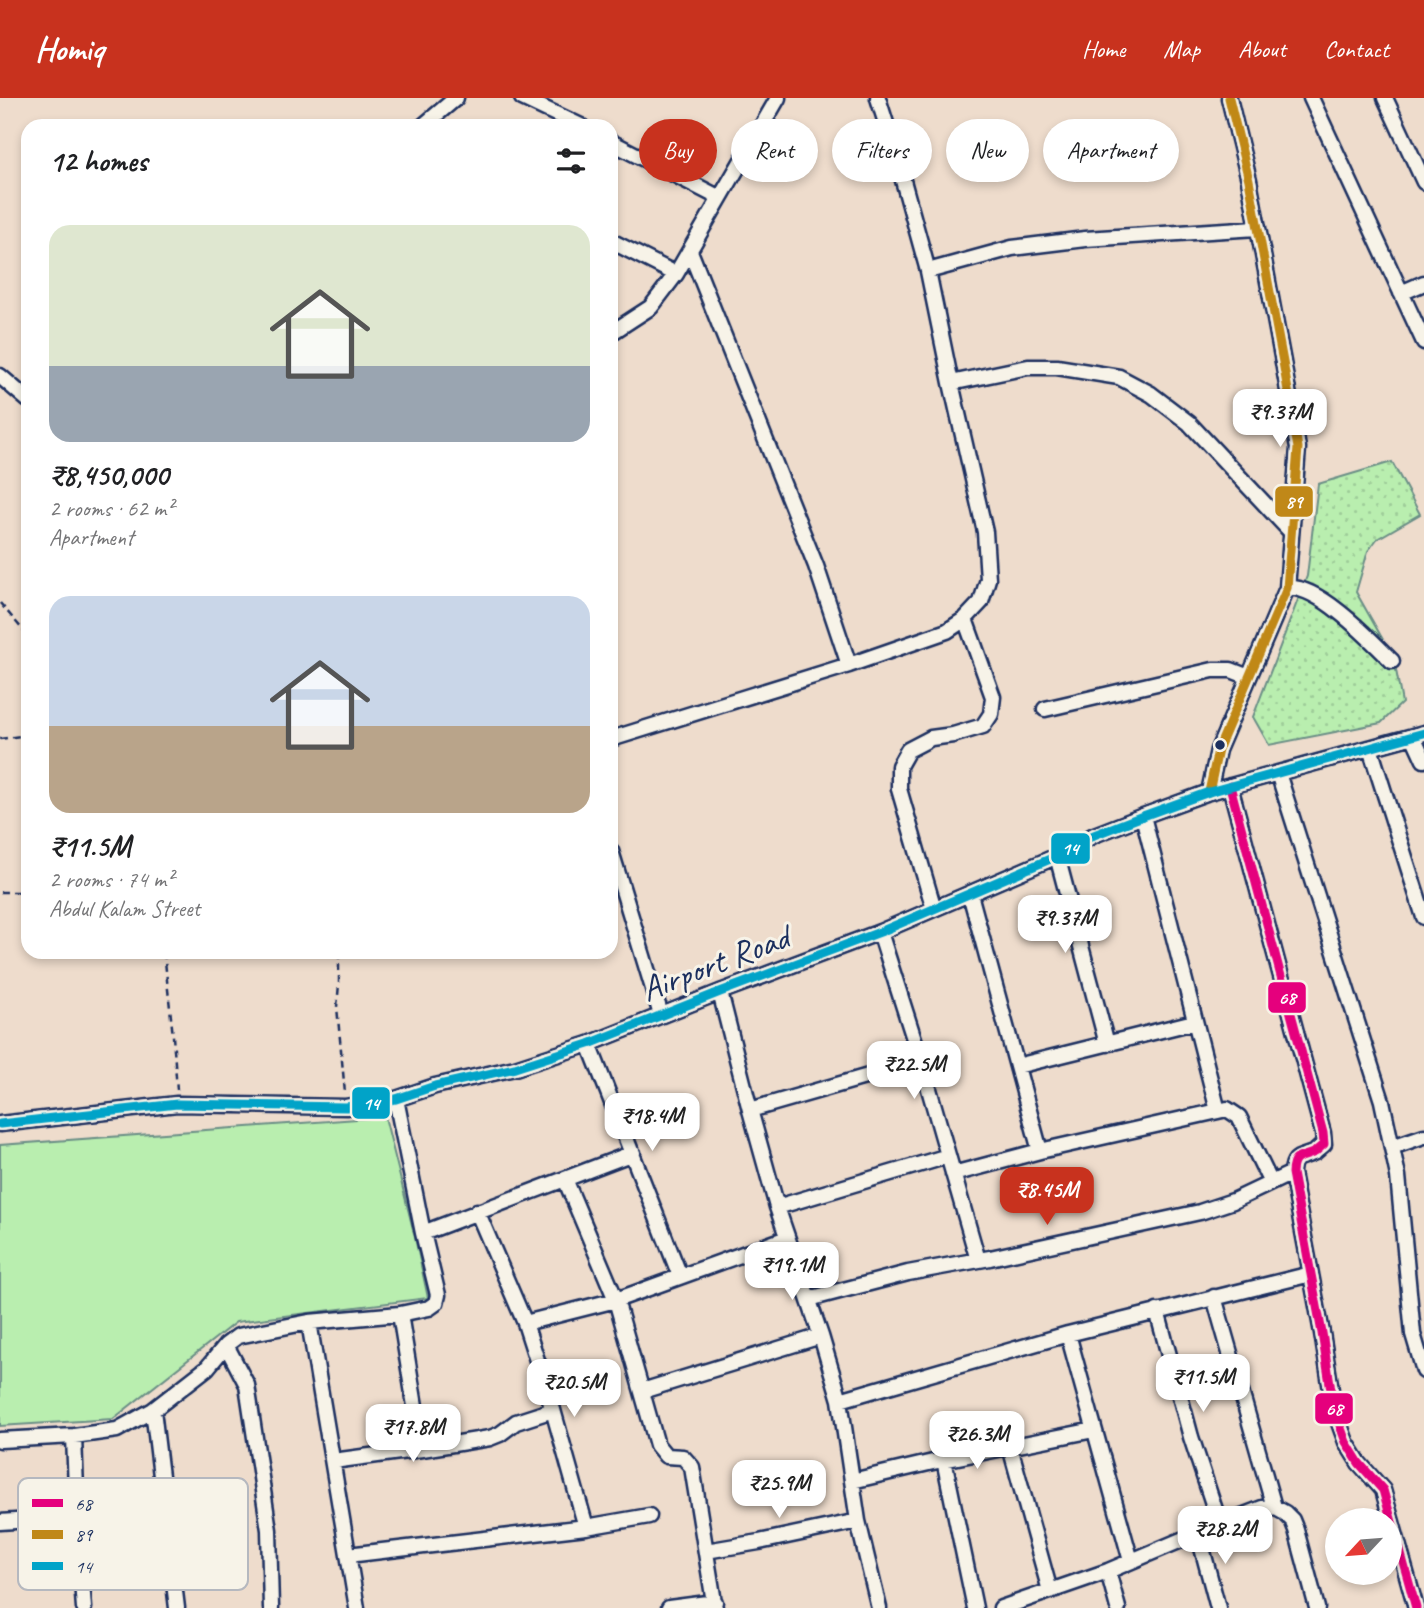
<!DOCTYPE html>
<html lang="en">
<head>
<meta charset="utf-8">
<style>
  :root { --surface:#fff; --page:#f2f2f2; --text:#202124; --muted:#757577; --accent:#c8321e }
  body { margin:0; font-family:Caveat,sans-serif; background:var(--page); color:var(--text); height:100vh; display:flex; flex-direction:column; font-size:26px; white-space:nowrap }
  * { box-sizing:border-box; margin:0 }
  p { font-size:23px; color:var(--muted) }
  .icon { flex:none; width:38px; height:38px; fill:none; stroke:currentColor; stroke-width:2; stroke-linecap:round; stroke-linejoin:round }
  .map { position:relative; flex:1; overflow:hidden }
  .details { position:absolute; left:21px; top:21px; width:597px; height:840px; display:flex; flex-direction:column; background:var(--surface); border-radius:21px; box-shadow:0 4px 10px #0003 }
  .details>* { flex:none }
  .guide { position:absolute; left:639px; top:21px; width:665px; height:63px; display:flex; gap:14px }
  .needle { width:46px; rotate:244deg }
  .controls { position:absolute; left:1325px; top:1410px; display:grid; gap:14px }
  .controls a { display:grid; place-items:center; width:77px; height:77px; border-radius:50%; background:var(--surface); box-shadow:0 4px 10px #0003; font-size:35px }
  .price { position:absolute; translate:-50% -60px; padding:0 16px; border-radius:14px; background:#fff; color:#222; font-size:23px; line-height:46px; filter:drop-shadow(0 2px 4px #0008) }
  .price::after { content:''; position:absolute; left:50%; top:42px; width:21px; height:16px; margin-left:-10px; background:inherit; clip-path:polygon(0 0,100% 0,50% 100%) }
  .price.selected { background:var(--accent); color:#fff }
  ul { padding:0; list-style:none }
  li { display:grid; align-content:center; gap:14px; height:371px; padding:0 28px }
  li span { display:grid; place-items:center; height:217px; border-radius:21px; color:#555 }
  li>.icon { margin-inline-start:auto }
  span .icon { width:126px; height:126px; fill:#fffc; stroke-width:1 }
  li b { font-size:30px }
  h2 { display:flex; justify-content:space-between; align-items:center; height:84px; padding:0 28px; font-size:30px }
  .tag { padding:0 24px; border-radius:32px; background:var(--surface); box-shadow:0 4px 10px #0003; font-size:24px; line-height:63px }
  .tag.selected { background:var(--accent); color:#fff }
  header { display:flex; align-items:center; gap:42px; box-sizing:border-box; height:98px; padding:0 35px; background:var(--accent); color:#fff }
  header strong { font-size:33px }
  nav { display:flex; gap:38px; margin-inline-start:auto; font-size:24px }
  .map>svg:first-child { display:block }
  .park { fill:url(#park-dots); stroke:#6a8e86; stroke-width:2 }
  .pitch { fill:#b9eeaf; stroke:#6a8e86; stroke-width:2 }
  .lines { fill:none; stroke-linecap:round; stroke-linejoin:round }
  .minor-casing { stroke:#1b2f5e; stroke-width:19 }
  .path { stroke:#1b2f5e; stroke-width:2.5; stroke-dasharray:7 5; stroke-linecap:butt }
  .minor { stroke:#f7f3e8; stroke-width:14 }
  .bus-1-casing { stroke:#f7f3e8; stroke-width:14 }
  .bus-2-casing { stroke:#f7f3e8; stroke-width:14 }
  .bus-3-casing { stroke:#f7f3e8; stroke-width:14 }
  .bus-1 { stroke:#e5007d; stroke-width:9 }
  .bus-2 { stroke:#c08818; stroke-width:9 }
  .bus-3 { stroke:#01a3c8; stroke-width:9 }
  .bus-dot { fill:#1b2f5e; stroke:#f7f3e8; stroke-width:2.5 }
  .labels { text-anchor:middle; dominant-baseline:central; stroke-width:6; stroke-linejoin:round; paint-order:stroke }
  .street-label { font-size:35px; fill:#1b2f5e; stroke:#f7f3e8 }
  .key { fill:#f7f3e8; stroke:#b5b8bf; stroke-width:2 }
  .key-label { font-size:19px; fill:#1b2f5e }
  .line-badge { stroke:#f7f3e8; stroke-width:2.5 }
  .badge-label { font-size:19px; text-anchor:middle; font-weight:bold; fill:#fff }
</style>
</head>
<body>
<header>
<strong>Homiq</strong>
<nav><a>Home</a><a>Map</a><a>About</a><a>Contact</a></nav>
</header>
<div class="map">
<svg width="1424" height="1510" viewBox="0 0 1424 1510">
  <defs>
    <pattern id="park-dots" width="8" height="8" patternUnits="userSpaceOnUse" patternTransform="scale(1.75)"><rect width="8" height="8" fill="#b9eeaf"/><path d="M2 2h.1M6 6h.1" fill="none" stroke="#9ecc99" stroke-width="1.8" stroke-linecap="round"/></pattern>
  </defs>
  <rect width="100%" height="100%" fill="#eedccc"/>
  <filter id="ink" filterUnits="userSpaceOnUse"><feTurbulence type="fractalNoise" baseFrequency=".0143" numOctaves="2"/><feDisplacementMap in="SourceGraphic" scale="14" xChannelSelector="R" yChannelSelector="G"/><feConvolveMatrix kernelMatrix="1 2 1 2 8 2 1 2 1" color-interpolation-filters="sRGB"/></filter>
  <g filter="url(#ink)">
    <!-- park -->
    <path class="park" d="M1392,364L1420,416L1377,441L1368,453L1356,494L1394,561L1402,605L1381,625L1269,647L1253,619L1307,478L1318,386Z"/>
    <!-- pitch -->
    <path class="pitch" d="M385,1019L414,1135L428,1200L236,1224L113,1321L0,1328V1047Z"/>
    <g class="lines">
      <!-- minor casing -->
      <g class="minor-casing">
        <path id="minor" d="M522,0L581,28
          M1311,0L1424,244
          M1385,0L1424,84
          M423,28L456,0
          M611,44L720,100
          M611,143L676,176
          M690,153L816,468L849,567
          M928,173L1012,150L1085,141L1257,130
          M1401,195L1424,185
          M611,235L651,209L676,176L778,0
          M0,278L28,302
          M951,285L1028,269H1057L1119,279L1151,296L1189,325L1291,434
          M1287,490C1318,486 1371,542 1392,563
          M1045,611L1213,572H1231L1249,579
          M1413,638L1424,662
          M611,641L849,567L947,533L965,521L981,504L988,481L985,434L951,285L928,173L896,57L878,0
          M1370,650L1424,819
          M1278,675L1382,1003L1398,1078L1413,1236L1424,1273
          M1230,688L1323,1035L1324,1046C1323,1047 1316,1053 1315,1054C1301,1061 1293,1056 1292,1075L1322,1235L1334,1311L1346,1344L1359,1365L1383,1392L1416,1510
          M1209,694L1218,652L1287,490L1298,350L1283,264L1249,82L1229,0
          M1143,718L1218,1013
          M611,753L661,917
          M1057,758L1107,946
          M970,796L1040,1053L1227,1011L1239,1019L1271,1085
          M934,811L899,691V668L908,652L931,640L953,637L983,628L991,616L993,599L965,521
          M880,834L921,963L978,1162
          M720,894L750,1012L777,1109L821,1238L840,1302L858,1423L879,1510
          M589,946L680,1178
          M1017,968L1194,924
          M750,1012L921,963
          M0,1026L177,1006L346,1009L396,1001L435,988L515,970L589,946L720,894L880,834L1057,758L1094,737L1143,718L1209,694L1424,635
          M1392,1049L1424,1038
          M953,1076L1040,1053
          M565,1081L616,1202L657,1347L666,1358L683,1359L692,1369L715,1510
          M777,1109L948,1058
          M477,1113L525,1225L553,1312L586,1429
          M423,1135L633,1055
          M1214,1199L1274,1409
          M809,1201L908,1175L990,1160L1200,1114L1233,1103L1292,1075
          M1157,1213L1191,1339L1220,1427
          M400,1216L422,1351L490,1340L500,1336L516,1324L553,1312
          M309,1224L357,1510
          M525,1225L616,1202L787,1140
          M1068,1236L1131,1463
          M226,1247L247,1287L269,1432L271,1510
          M642,1293L821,1238
          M840,1302L1068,1236L1311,1176
          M153,1312L177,1510
          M74,1338L77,1419L84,1510
          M0,1342L74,1338L117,1332L153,1312L207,1270L226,1247L238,1238L309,1224L400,1216L429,1210L436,1205L438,1197L423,1135L396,1001
          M1010,1349L1050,1493
          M944,1362L975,1510
          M333,1363L422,1351
          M852,1383L933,1364L1094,1332
          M0,1424L166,1413
          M1198,1435L1218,1510
          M706,1453L759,1444L858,1423
          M348,1457L586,1429L649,1418
          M1108,1473L1118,1510
          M669,1510L715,1504
          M1001,1510L1108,1473L1198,1435L1262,1410L1274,1409L1285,1415L1292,1422L1296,1432L1317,1510"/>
      </g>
      <!-- path -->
      <path class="path" d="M0,505L28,538
        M0,641L28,637
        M0,794H28
        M164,854L173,938L177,992
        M339,854V886L337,909L345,995"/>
      <!-- minor -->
      <use href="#minor" class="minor"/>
      <!-- bus-1 casing -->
      <g class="bus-1-casing">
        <path id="bus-1" d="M1230,688L1323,1035L1324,1046C1323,1047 1316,1053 1315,1054C1301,1061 1293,1056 1292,1075L1322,1235L1334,1311L1346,1344L1359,1365L1383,1392L1416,1510"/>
      </g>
      <!-- bus-2 casing -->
      <g class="bus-2-casing">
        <path id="bus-2" d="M1209,694L1218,652L1287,490L1298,350L1283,264L1249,82L1229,0"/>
      </g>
      <!-- bus-3 casing -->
      <g class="bus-3-casing">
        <path id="bus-3" d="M0,1026L177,1006L346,1009L396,1001L435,988L515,970L589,946L720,894L880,834L1057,758L1094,737L1143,718L1209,694L1424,635"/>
      </g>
      <!-- bus-1 -->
      <use href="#bus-1" class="bus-1"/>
      <!-- bus-2 -->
      <use href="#bus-2" class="bus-2"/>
      <!-- bus-3 -->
      <use href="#bus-3" class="bus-3"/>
    </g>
  </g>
  <!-- markers -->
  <circle class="bus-dot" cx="1220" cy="647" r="6"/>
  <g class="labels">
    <!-- street labels -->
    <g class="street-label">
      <text transform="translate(715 865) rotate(-21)">Airport Road</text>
    </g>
  </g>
  <!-- legend -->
  <rect x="18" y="1380" width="230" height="112" rx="10" class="key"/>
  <rect x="32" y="1401" width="31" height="8" fill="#e5007d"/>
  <rect x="32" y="1432" width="31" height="9" fill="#c08818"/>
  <rect x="32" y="1464" width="31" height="8" fill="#01a3c8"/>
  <g class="key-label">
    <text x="75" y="1412">68</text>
    <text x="75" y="1443">89</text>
    <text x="75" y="1475">14</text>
  </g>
  <g class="line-badge">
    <rect x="1274" y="387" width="40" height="33" rx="7" fill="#c08818"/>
    <rect x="1050" y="734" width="41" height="33" rx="7" fill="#01a3c8"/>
    <rect x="1267" y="883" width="40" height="33" rx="7" fill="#e5007d"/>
    <rect x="351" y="988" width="40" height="34" rx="7" fill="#01a3c8"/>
    <rect x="1314" y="1294" width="40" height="33" rx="7" fill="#e5007d"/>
  </g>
  <g class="badge-label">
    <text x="1294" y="410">89</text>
    <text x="1070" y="757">14</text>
    <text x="1287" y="906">68</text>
    <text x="371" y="1012">14</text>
    <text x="1334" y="1317">68</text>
  </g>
</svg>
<div class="controls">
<a><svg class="needle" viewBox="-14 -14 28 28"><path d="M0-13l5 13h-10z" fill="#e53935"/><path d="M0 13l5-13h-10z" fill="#757577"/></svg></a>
</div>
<b class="price" style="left:1280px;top:351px">₹9.37M</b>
<b class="price" style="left:1065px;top:857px">₹9.37M</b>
<b class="price" style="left:914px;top:1003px">₹22.5M</b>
<b class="price" style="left:652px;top:1055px">₹18.4M</b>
<b class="price selected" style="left:1047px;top:1129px">₹8.45M</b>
<b class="price" style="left:792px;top:1204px">₹19.1M</b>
<b class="price" style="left:1203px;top:1316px">₹11.5M</b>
<b class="price" style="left:574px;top:1321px">₹20.5M</b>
<b class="price" style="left:413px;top:1366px">₹17.8M</b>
<b class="price" style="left:977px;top:1373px">₹26.3M</b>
<b class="price" style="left:779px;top:1422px">₹25.9M</b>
<b class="price" style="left:1225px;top:1468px">₹28.2M</b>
<div class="guide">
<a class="tag selected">Buy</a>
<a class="tag">Rent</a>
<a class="tag">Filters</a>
<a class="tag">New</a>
<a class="tag">Apartment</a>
</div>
<section class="details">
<h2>12 homes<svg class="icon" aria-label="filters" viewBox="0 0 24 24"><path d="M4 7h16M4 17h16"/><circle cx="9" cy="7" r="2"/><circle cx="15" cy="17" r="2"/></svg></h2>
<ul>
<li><span style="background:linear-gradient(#dfe7d0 65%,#9aa5b1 0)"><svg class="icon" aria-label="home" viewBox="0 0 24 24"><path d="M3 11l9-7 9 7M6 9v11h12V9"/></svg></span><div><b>₹8,450,000</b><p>2 rooms · 62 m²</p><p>Apartment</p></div></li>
<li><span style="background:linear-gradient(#c9d6e8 60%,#b9a48a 0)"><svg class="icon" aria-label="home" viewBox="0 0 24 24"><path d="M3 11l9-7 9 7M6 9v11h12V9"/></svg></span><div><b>₹11.5M</b><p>2 rooms · 74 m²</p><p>Abdul Kalam Street</p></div></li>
</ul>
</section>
</div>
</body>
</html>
